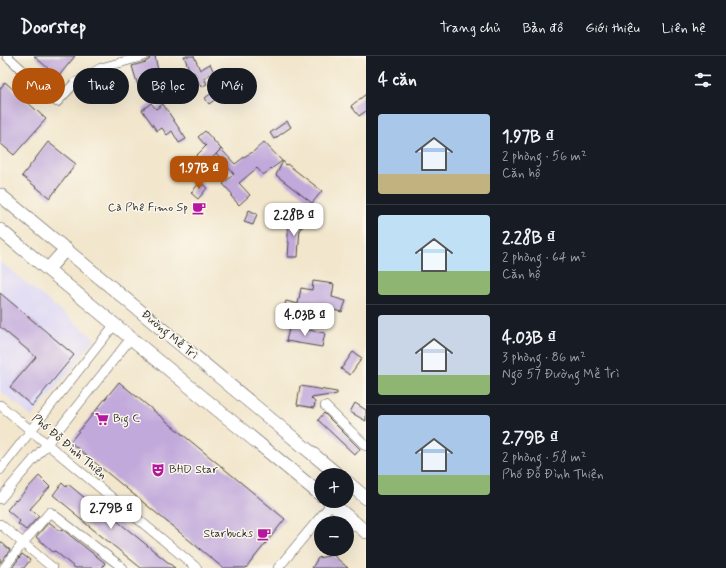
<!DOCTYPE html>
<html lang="vi">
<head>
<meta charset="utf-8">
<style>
  :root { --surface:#171b24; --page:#20242c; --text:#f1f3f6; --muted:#9ea1a6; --line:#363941; --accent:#b45309 }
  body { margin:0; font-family:Mynerve,sans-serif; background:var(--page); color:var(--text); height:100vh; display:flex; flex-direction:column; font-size:15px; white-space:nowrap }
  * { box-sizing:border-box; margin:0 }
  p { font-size:13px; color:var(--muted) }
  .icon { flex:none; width:22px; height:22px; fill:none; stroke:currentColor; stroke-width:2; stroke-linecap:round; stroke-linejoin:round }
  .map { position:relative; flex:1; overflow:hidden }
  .side { display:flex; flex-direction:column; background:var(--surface); width:360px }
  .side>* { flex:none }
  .hud { position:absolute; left:12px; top:12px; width:294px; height:36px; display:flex; gap:8px }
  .tools { position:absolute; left:314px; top:412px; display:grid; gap:8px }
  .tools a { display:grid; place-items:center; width:40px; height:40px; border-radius:50%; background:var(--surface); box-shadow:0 4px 16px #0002; font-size:20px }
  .price { position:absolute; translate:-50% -34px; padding:0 9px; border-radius:8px; background:#fff; color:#222; font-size:13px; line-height:26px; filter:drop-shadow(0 1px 2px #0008) }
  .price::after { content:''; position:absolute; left:50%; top:24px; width:12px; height:9px; margin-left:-6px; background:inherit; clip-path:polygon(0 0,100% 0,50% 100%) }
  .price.active { background:var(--accent); color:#fff }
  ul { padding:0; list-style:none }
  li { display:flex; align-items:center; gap:12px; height:100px; padding:0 12px }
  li+li { border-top:1px solid var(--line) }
  li span { display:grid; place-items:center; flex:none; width:112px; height:80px; border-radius:4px; color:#555 }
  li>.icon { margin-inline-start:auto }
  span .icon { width:48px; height:48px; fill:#fffc; stroke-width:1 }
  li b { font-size:17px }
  h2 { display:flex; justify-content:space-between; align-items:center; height:48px; padding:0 12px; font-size:17px }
  .tag { padding:0 14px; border-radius:18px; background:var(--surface); box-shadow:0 4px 16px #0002; font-size:14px; line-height:36px }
  .tag.active { background:var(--accent); color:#fff }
  header { display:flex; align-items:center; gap:24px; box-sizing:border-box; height:56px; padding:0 20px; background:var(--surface); border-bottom:1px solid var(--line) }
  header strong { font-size:19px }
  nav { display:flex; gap:22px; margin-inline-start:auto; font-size:14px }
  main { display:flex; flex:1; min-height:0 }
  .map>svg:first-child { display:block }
  .built { fill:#dcd6f6 }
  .building { fill:#c1a9db }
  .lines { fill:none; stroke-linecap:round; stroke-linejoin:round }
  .minor-casing { stroke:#494743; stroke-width:10 }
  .secondary-casing { stroke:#494743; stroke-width:14 }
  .minor { stroke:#fff; stroke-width:9 }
  .secondary { stroke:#fff; stroke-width:13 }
  .labels { text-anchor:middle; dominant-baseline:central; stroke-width:3; stroke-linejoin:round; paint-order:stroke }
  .poi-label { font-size:12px; fill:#2b2b2b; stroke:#fbf7ec; text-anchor:end }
  .street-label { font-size:12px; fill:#2b2b2b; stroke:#fbf7ec }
</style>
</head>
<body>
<header>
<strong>Doorstep</strong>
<nav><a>Trang chủ</a><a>Bản đồ</a><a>Giới thiệu</a><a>Liên hệ</a></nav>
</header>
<main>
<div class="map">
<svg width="366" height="512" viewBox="0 0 366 512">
  <rect width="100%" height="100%" fill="#fbf7ec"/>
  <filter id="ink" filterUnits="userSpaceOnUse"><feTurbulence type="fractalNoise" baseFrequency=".025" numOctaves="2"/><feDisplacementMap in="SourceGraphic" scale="8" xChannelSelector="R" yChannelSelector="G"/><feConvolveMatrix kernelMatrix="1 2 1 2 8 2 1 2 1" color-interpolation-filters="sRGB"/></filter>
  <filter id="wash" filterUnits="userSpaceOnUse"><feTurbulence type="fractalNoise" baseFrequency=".012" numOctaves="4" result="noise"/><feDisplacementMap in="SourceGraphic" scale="16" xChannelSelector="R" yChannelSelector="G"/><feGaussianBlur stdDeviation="0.9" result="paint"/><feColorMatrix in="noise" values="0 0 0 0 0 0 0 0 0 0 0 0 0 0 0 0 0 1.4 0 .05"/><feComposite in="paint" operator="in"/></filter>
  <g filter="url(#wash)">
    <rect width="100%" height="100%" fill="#f2e6cc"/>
    <!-- built -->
    <path class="built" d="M0,205L95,283L32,361L0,335Z"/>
    <g id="blocks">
      <!-- building -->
      <path class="building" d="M34,0H75L58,21Z
        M155,0L160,24L138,30L132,10L146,6L149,4L150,1Z
        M184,0H194L200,14L210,8L214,16L204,22L207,28L201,31L194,16L191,18Z
        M5,26L46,63L14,99L0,87V33Z
        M216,34L220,40L209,48L205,42Z
        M366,38V55L359,60L351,50Z
        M151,47L156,53L163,48L186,83L179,87L172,75L167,79L162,72L157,75L142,54Z
        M287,65L291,71L274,83L270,77Z
        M205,75L221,93L199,116L189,107L206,90L198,81Z
        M48,86L76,108L50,142L22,120Z
        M264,86L282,105L263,119L257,112L239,127L250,139L239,149L231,140L233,139L223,128L234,118L216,98L221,93L235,108L247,99L253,96Z
        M283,105L286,109L287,108L322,135L312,147L276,119Z
        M200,126L207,132L198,143L191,137Z
        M249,154L257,158L253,169L244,166Z
        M291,161L303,164L302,172L300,171L298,201H288L289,186H288V174Z
        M313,225L334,228L332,241L346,245L342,256L307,248L305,256L300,255L295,269L280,264L286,245L298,248L301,232L312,234Z
        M0,237L74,299L32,350L10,331L36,301L0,271Z
        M290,269L299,270L298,272L325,277L322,291L286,285Z
        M353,296L362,302L350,319L341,313Z
        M119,326L285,463L246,512H223L70,386Z
        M300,330L337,336V338L311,342L315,346L314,352L297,349Z
        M355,347L366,354V365L350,356Z
        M324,357L360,393L355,399L318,364Z
        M39,420L50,431L30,453L39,460L26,474L18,468L20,465L7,454L15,444L16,445Z
        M62,427L66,431L68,428L98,453L100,451L175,512H141L74,458L75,457L53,439Z
        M49,466L60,475L62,473L105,507L102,512H75L55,495L53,496L36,481Z
        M0,485L10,494L0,507Z
        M22,498L30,504L24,512H12Z
        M333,499L348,512H312L318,502Z"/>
    </g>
  </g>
  <g filter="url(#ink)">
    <use href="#blocks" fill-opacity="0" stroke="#494743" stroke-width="1"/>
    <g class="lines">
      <!-- minor casing -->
      <g class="minor-casing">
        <path id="minor" d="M7,0L57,46L75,27L101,12L144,0
          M0,349L197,512
          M325,350L366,390
          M0,414L115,268
          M0,443L47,388L131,282
          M0,468L53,512
          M4,512L23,487L50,456L123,512
          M278,512L332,447"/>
      </g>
      <!-- secondary casing -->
      <g class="secondary-casing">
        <path id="secondary" d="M0,139L338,419
          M0,174L321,439
          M48,213L66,193
          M347,426L366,442
          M329,445L366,476"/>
      </g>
      <!-- minor -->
      <use href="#minor" class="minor"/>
      <!-- secondary -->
      <use href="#secondary" class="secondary"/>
    </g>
  </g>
  <!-- icons -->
  <defs>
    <g id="cafe-bare" transform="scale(1.08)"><path d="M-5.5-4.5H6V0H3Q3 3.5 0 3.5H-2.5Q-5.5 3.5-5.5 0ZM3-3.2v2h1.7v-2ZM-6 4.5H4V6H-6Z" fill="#b5179e" stroke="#fbf7ec" stroke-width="2.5" paint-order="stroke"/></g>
    <g id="supermarket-bare" transform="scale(1.08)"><path d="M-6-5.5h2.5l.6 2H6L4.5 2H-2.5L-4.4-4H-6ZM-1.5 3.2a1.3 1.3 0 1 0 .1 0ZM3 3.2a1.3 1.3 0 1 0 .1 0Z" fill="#b5179e" stroke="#fbf7ec" stroke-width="2.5" paint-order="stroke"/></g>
    <g id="theatre-bare" transform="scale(1.08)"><path d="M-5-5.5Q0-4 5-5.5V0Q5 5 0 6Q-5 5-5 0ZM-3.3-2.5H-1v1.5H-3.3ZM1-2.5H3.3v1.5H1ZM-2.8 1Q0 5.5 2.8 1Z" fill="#b5179e" stroke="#fbf7ec" stroke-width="2.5" paint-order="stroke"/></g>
  </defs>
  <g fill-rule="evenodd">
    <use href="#cafe-bare" x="199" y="152"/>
    <use href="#supermarket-bare" x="102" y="363"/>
    <use href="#theatre-bare" x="158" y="414"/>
    <use href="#cafe-bare" x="264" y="478"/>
  </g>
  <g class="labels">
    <!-- poi labels -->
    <g class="poi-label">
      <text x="188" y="152">Cà Phê Fimo Sp</text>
      <text x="113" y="363" text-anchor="start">Big C</text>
      <text x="169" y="414" text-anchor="start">BHD Star</text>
      <text x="253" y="478">Starbucks</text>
    </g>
    <!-- street labels -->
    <g class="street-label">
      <text transform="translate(169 279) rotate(40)">Đường Mễ Trì</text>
      <text transform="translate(69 391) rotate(40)">Phố Đỗ Đình Thiện</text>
    </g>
  </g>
</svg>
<div class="tools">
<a>+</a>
<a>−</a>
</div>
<b class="price active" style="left:199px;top:134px">1.97B ₫</b>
<b class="price" style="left:294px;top:181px">2.28B ₫</b>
<b class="price" style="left:305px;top:281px">4.03B ₫</b>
<b class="price" style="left:111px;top:474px">2.79B ₫</b>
<div class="hud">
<a class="tag active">Mua</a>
<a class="tag">Thuê</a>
<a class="tag">Bộ lọc</a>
<a class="tag">Mới</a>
</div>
</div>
<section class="side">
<h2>4 căn<svg class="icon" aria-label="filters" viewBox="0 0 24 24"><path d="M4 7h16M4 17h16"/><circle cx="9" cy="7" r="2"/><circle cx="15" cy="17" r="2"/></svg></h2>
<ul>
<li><span style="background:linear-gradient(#a9c7e8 75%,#c2b280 0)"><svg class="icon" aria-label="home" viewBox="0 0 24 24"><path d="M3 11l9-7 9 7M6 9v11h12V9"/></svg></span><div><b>1.97B ₫</b><p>2 phòng · 56 m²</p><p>Căn hộ</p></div></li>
<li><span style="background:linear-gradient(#bfe0f5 70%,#8fb573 0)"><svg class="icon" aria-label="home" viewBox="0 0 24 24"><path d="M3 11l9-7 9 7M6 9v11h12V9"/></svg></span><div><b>2.28B ₫</b><p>2 phòng · 64 m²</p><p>Căn hộ</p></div></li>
<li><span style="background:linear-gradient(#c9d6e8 75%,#8fb573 0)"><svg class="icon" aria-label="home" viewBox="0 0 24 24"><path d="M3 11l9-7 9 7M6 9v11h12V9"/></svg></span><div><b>4.03B ₫</b><p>3 phòng · 86 m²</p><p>Ngõ 57 Đường Mễ Trì</p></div></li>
<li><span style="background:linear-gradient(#a9c7e8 75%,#8fb573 0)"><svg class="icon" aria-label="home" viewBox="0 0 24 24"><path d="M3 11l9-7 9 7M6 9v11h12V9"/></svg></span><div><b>2.79B ₫</b><p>2 phòng · 58 m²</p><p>Phố Đỗ Đình Thiện</p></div></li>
</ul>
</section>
</main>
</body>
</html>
